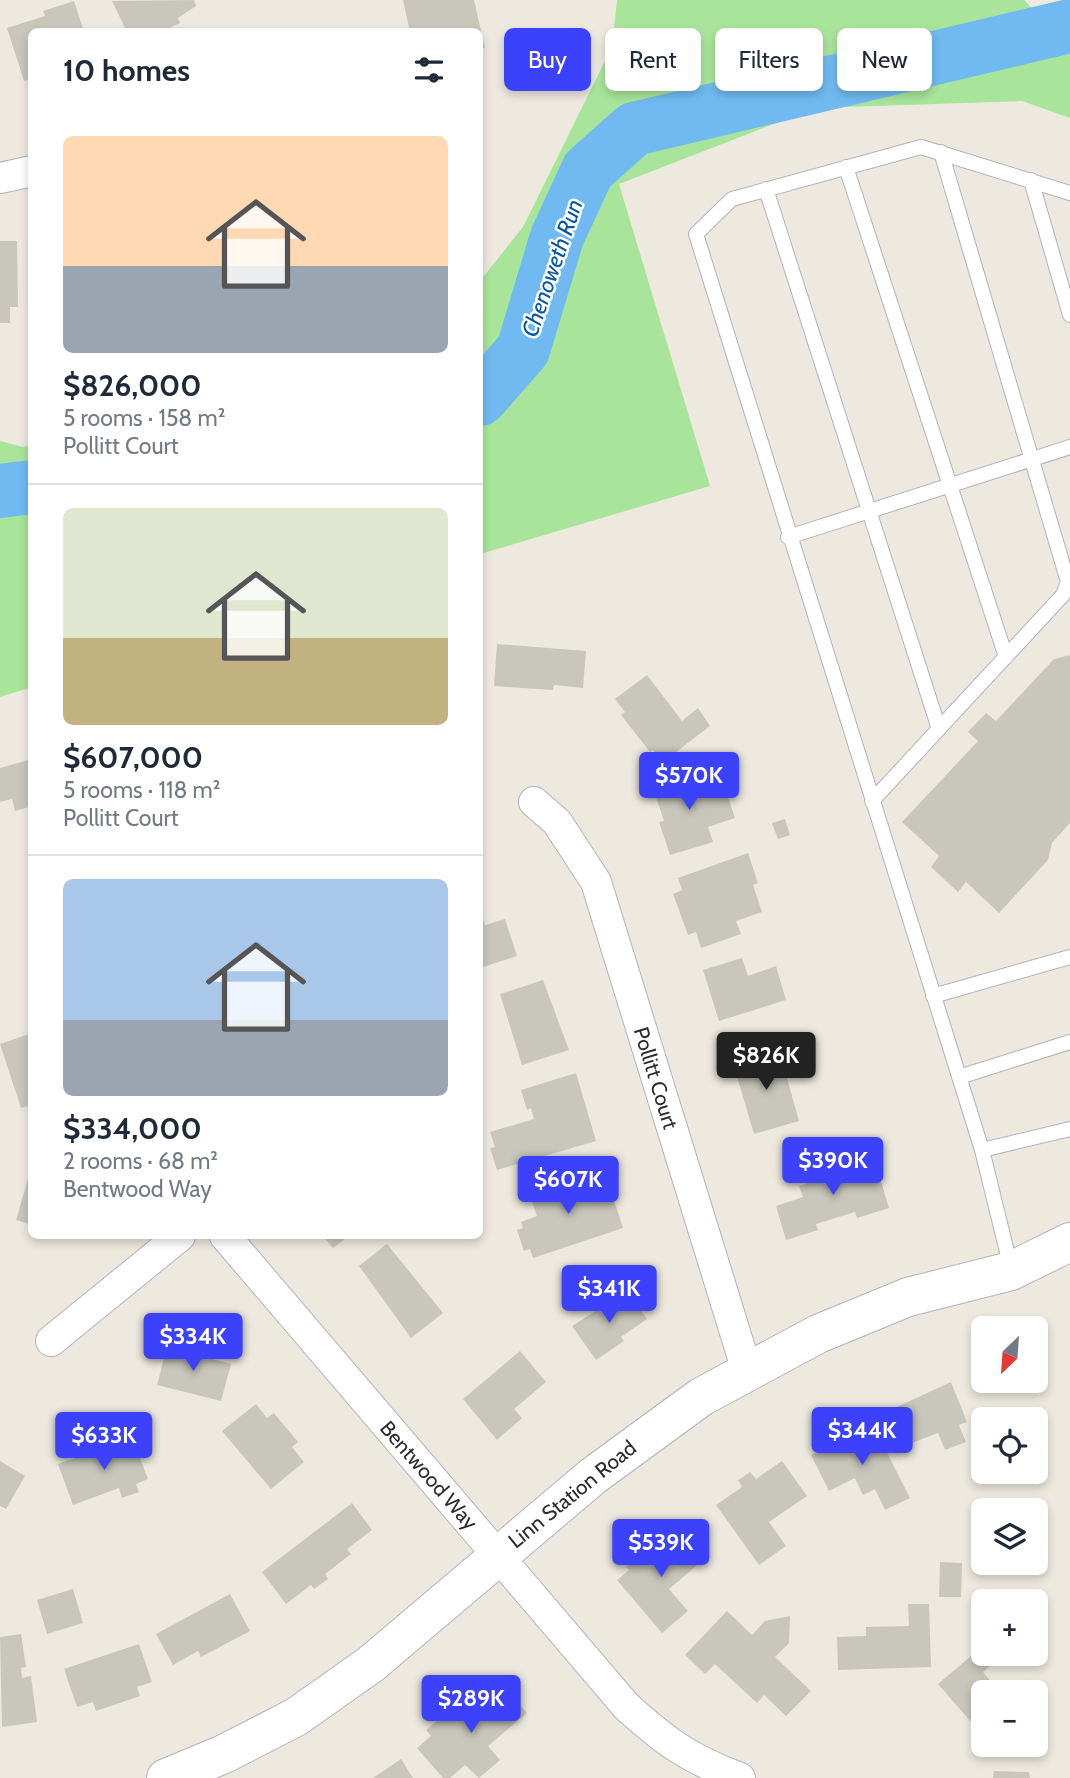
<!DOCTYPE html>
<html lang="en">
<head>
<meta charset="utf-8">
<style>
  :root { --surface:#fff; --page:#f6f6f7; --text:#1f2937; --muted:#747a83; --line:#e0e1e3; --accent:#3c42fc }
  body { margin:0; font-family:Cabin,sans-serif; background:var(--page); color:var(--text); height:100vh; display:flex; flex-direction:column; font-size:26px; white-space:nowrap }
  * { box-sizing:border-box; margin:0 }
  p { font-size:23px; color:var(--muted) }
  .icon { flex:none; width:38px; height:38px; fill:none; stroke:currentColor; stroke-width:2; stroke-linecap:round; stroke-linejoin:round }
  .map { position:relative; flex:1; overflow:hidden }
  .panel { position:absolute; left:28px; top:28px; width:455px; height:1211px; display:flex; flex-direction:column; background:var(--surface); border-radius:10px; box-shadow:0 4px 10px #0003 }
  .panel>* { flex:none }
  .hud { position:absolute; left:504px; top:28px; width:460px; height:63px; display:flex; gap:14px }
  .needle { width:46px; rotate:205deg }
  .controls { position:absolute; left:971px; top:1316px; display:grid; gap:14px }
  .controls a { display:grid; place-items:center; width:77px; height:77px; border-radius:10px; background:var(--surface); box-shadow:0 4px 10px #0003; font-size:35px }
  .price { position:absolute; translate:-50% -60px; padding:0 16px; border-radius:7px; background:var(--accent); color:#fff; font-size:23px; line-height:46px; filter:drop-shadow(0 2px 4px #0008) }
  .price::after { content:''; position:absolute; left:50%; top:42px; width:21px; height:16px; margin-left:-10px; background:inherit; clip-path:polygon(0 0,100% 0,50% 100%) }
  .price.active { background:#222; color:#fff }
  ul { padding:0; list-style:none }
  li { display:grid; align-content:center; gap:14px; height:371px; padding:0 35px }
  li+li { border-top:2px solid var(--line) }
  li span { display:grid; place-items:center; height:217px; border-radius:10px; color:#555 }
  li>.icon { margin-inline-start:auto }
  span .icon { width:126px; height:126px; fill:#fffc; stroke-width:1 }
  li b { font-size:30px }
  h2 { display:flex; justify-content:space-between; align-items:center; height:84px; padding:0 35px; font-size:30px }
  .chip { padding:0 24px; border-radius:10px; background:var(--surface); box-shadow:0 4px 10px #0003; font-size:24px; line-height:63px }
  .chip.active { background:var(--accent); color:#fff }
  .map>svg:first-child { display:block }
  .green { fill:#a8e59a }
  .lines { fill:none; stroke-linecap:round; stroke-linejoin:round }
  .river { stroke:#70baf1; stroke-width:54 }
  .building { fill:#c9c7bc }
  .lane-casing { stroke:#b2b2bf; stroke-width:16 }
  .street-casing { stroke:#b2b2bf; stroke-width:32 }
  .secondary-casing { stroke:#b2b2bf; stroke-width:40 }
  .lane { stroke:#fff; stroke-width:14 }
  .street { stroke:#fff; stroke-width:30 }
  .secondary { stroke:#fff; stroke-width:38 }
  .labels { text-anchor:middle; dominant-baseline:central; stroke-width:5; stroke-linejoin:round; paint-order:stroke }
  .street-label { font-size:21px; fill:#2c2c2c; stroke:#fff }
  .water-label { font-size:23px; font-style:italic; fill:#0b56a0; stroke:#fff }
</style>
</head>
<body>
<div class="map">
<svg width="1070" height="1778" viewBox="0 0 1070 1778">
  <rect width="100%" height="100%" fill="#ede9de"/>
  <!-- green -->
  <path class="green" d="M617,0H1024L1070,47V118L1022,101L815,108L619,184L710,486L480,554V281L523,227L612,47Z
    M0,441L23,447L31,445L32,687L0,697Z"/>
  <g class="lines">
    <!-- river -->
    <path class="river" d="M480,399L523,350L557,237L588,170L634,129L1070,26
      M0,491L32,487"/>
  </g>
  <!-- building -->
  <path class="building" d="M194,0L196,6L178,18L180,23L161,32H127L112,1Z
    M403,0H474L485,48L480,49V32H410Z
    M74,1L84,32H32V79L24,81L7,28L45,16L43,11Z
    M0,241H17L18,307H10V323H0Z
    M497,644L586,651L583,688L554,685L553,690L494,686Z
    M1070,655V823L1052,843L1048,860L999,913L966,882L958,892L931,867L939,856L902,822L978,741L968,732L986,713L996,721L1054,659Z
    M647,675L682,721L698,708L710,726L663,762L653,750L650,752L621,715L625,712L615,699Z
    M32,759V806L15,811L12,799L0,802V768Z
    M688,770L689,774L694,772L698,783L692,785L696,797L725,788L735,818L708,827L713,842L670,855L659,822L664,821L651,782Z
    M785,819L790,835L778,839L772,823Z
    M748,853L758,883L753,885L762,912L736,921L741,934L701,948L696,932L688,935L673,894L682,890L678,878Z
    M480,909L485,925L505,919L517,956L480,968Z
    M742,958L748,976L776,966L786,1000L719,1021L703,970Z
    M543,980L569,1050L522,1065L500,994Z
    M32,1033V1105L21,1108L0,1044Z
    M779,1050L799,1121L754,1134L733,1063Z
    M795,1062L800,1074L790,1078L785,1066Z
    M576,1073L596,1141L497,1170L490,1148L495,1147L490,1132L534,1119L531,1108L527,1110L521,1090Z
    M837,1154L842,1172L875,1162L889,1208L857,1218L855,1212L816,1224L818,1230L786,1240L776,1206L803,1197L799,1186L814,1181L809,1163Z
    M31,1169H32V1225L16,1220Z
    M580,1170L589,1198L611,1191L623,1228L533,1258L530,1249L524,1251L517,1230L523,1228L521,1222L537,1216L531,1199L550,1193L546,1181Z
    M323,1236H349L333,1248Z
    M387,1244L443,1313L411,1338L359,1266Z
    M627,1291L647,1319L621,1337L624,1341L596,1360L572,1326Z
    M168,1343L203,1352L202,1356L231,1364L221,1401L157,1385Z
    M520,1351L546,1382L514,1409L522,1418L497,1440L463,1399Z
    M951,1382L967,1422L959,1425L966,1442L945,1450L938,1433L904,1446L890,1410Z
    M256,1404L267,1418L274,1413L298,1442L292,1447L304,1462L271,1489L222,1431Z
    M873,1425L910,1498L885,1510L875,1489L863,1495L855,1478L829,1491L811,1455Z
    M132,1438L148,1479L136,1484L139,1492L122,1498L119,1488L73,1505L58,1464Z
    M0,1461L25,1476L6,1509L0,1506Z
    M782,1461L807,1496L769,1522L786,1546L759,1565L716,1505L742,1487L738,1480L750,1472L756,1479Z
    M352,1503L372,1530L347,1549L351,1554L325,1574L328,1579L314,1589L311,1585L286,1604L262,1572Z
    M677,1529L703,1560L669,1589L688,1611L662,1633L617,1580L629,1570L626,1567L661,1538L664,1541Z
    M940,1562L962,1563L961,1597H939Z
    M73,1589L83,1623L47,1634L37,1600Z
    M230,1594L250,1631L201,1657L198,1651L173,1665L156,1634Z
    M908,1604H929L931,1667L838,1670L837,1637L866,1636V1627L909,1626Z
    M727,1611L752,1635L765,1621L790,1616L789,1643L775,1657L811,1691L786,1716L764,1695L757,1703L715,1664L705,1674L685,1655Z
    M21,1634L26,1667L21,1668L22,1678L31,1676L37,1722L2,1727L0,1637Z
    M139,1644L152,1682L137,1687L140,1696L96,1711L93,1702L77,1707L64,1669Z
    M984,1645V1654H993L998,1659L983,1672L1000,1692H984V1729L975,1719L971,1722L938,1684Z
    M503,1686L527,1713L488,1746L500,1760L479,1778L465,1765L450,1778H443L417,1748L431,1736L426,1730L455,1706L461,1713L475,1701L479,1706Z
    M401,1759L413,1778H373Z
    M994,1771L1029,1772L1030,1778H993Z"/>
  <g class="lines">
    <!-- lane casing -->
    <g class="lane-casing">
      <path id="lane" d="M846,167L1006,657
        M1031,180L1070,315
        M766,189L939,729
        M1070,193L921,147L732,199L696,234L982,1150L1070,1129
        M788,537L1070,447
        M872,801L1063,595L1068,582L941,152
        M933,996L1070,957
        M959,1077L1070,1042
        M982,1150L1011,1268"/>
    </g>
    <!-- street casing -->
    <g class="street-casing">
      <path id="street" d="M0,178L32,171
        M534,802L557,822L596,882L747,1371
        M225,1236L627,1707C667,1743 690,1759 740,1778
        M51,1341L180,1236"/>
    </g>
    <!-- secondary casing -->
    <g class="secondary-casing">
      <path id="secondary" d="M166,1778L224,1754L296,1717L371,1664L593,1476L701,1397L818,1334L908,1297L1011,1271L1070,1242"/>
    </g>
    <!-- lane -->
    <use href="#lane" class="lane"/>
    <!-- street -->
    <use href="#street" class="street"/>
    <!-- secondary -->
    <use href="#secondary" class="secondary"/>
  </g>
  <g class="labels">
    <!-- street labels -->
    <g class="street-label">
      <text transform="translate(656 1078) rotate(73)">Pollitt Court</text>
      <text transform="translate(429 1475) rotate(49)">Bentwood Way</text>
      <text transform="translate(572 1494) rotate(-39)">Linn Station Road</text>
    </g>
    <!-- water labels -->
    <g class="water-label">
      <text transform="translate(552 268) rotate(-71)">Chenoweth Run</text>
    </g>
  </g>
</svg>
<div class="controls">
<a><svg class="needle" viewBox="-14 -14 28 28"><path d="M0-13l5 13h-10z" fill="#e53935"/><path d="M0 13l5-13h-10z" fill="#747a83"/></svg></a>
<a><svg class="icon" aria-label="locate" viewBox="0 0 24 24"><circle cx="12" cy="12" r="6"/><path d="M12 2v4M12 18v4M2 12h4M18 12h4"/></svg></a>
<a><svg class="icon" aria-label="layers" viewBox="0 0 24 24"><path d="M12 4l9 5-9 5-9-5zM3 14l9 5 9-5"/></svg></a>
<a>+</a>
<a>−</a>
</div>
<b class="price" style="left:689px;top:812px">$570K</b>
<b class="price active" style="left:766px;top:1092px">$826K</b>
<b class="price" style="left:833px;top:1197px">$390K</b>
<b class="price" style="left:568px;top:1216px">$607K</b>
<b class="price" style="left:609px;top:1325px">$341K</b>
<b class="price" style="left:193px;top:1373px">$334K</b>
<b class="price" style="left:862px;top:1467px">$344K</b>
<b class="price" style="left:104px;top:1472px">$633K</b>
<b class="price" style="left:661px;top:1579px">$539K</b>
<b class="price" style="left:471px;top:1735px">$289K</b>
<div class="hud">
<a class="chip active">Buy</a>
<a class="chip">Rent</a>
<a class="chip">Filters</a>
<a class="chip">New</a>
</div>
<section class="panel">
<h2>10 homes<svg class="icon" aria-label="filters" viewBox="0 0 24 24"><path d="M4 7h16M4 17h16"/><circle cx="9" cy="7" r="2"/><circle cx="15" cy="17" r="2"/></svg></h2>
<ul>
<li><span style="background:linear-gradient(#ffd9b3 60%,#9aa5b1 0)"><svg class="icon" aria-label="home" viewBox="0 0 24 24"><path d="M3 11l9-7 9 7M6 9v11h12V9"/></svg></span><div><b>$826,000</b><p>5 rooms · 158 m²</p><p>Pollitt Court</p></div></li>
<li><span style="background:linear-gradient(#dfe7d0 60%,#c2b280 0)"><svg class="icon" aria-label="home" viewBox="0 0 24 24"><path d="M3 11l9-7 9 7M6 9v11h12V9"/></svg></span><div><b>$607,000</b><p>5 rooms · 118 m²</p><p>Pollitt Court</p></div></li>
<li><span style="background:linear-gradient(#a9c7e8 65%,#9aa5b1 0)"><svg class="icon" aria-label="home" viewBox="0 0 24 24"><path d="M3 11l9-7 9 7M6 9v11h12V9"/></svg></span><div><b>$334,000</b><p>2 rooms · 68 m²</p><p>Bentwood Way</p></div></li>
</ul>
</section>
</div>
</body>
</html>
